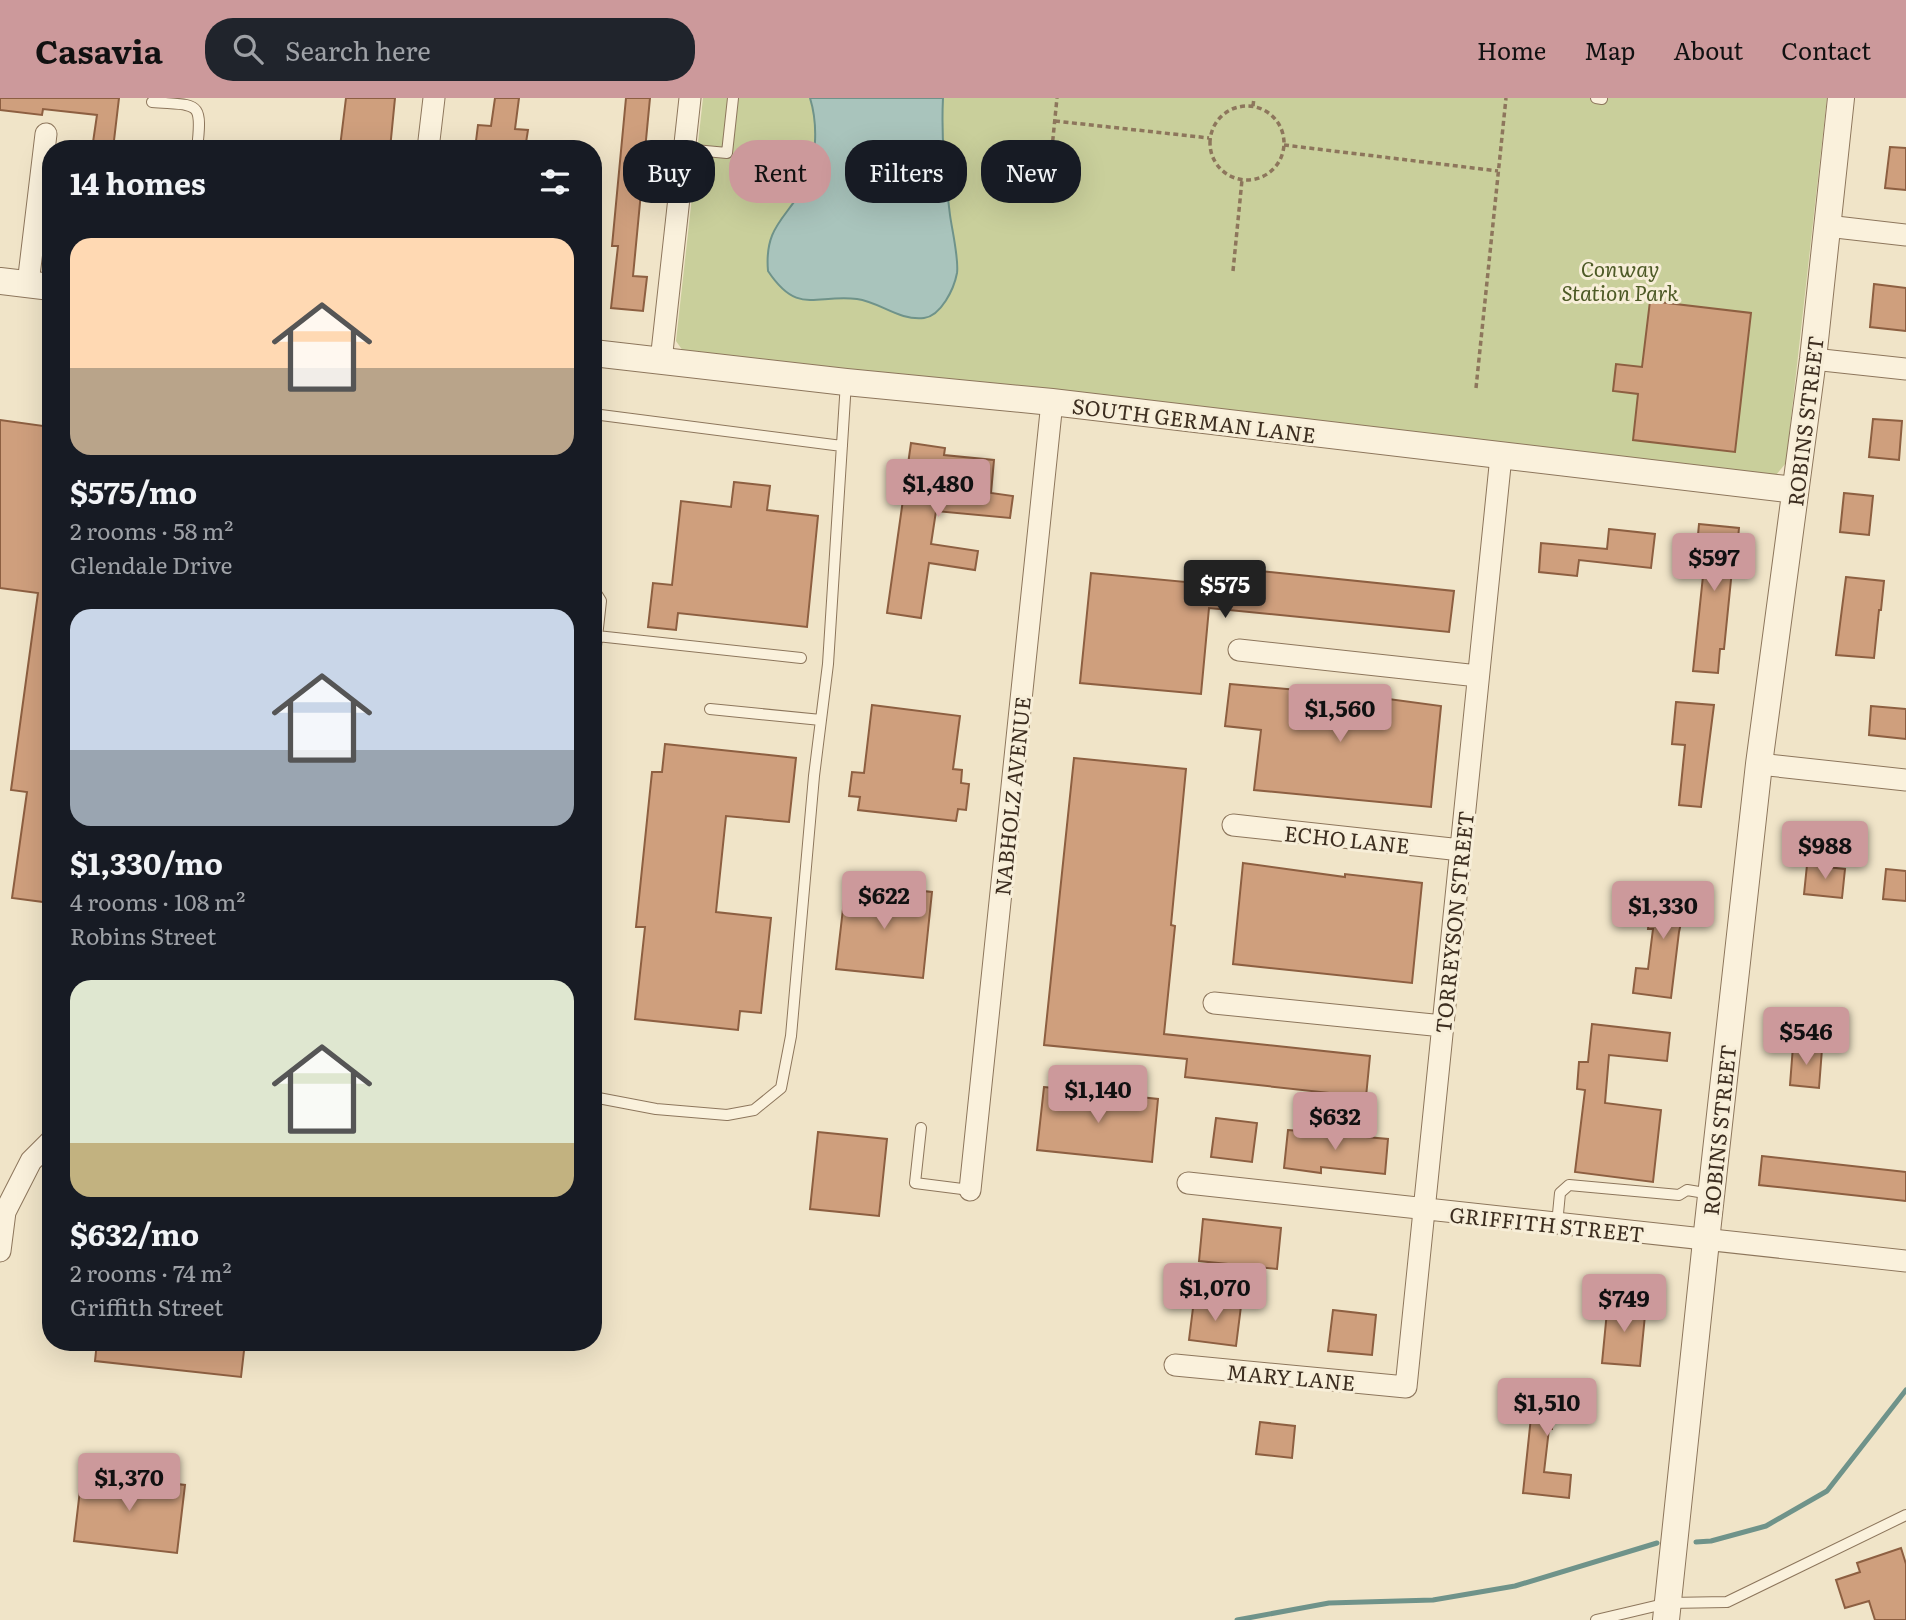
<!DOCTYPE html>
<html lang="en">
<head>
<meta charset="utf-8">
<style>
  :root { --surface:#171b24; --page:#20242c; --text:#f1f3f6; --muted:#9ea1a6; --accent:#cc999b }
  body { margin:0; font-family:Literata,serif; background:var(--page); color:var(--text); height:100vh; display:flex; flex-direction:column; font-size:26px; white-space:nowrap }
  * { box-sizing:border-box; margin:0 }
  p { font-size:23px; color:var(--muted) }
  .icon { flex:none; width:38px; height:38px; fill:none; stroke:currentColor; stroke-width:2; stroke-linecap:round; stroke-linejoin:round }
  .map { position:relative; flex:1; overflow:hidden }
  .details { position:absolute; left:42px; top:42px; width:560px; height:1211px; display:flex; flex-direction:column; background:var(--surface); border-radius:28px; box-shadow:0 7px 28px #0002 }
  .details>* { flex:none }
  .guide { position:absolute; left:623px; top:42px; width:665px; height:63px; display:flex; gap:14px }
  .price { position:absolute; translate:-50% -60px; padding:0 16px; border-radius:7px; background:var(--accent); color:#111; font-size:23px; line-height:46px; filter:drop-shadow(0 2px 4px #0008) }
  .price::after { content:''; position:absolute; left:50%; top:42px; width:21px; height:16px; margin-left:-10px; background:inherit; clip-path:polygon(0 0,100% 0,50% 100%) }
  .price.on { background:#222; color:#fff }
  ul { padding:0; list-style:none }
  li { display:grid; align-content:center; gap:14px; height:371px; padding:0 28px }
  li span { display:grid; place-items:center; height:217px; border-radius:21px; color:#555 }
  li>.icon { margin-inline-start:auto }
  span .icon { width:126px; height:126px; fill:#fffc; stroke-width:1 }
  li b { font-size:30px }
  h2 { display:flex; justify-content:space-between; align-items:center; height:84px; padding:0 28px; font-size:30px }
  .chip { padding:0 24px; border-radius:28px; background:var(--surface); box-shadow:0 7px 28px #0002; font-size:24px; line-height:63px }
  .chip.on { background:var(--accent); color:#111 }
  header { display:flex; align-items:center; gap:42px; box-sizing:border-box; height:98px; padding:0 35px; background:var(--accent); color:#111 }
  header strong { font-size:33px }
  nav { display:flex; gap:38px; margin-inline-start:auto; font-size:24px }
  .search { width:490px; height:63px; background:var(--page); display:flex; align-items:center; gap:18px; box-sizing:border-box; padding:0 24px; border-radius:28px; color:var(--muted); font-size:26px }
  .map>svg:first-child { display:block }
  .green { fill:#c9cf9b }
  .water { fill:#a9c4bc; stroke:#6f938a; stroke-width:2 }
  .lines { fill:none; stroke-linecap:round; stroke-linejoin:round }
  .stream { stroke:#6f938a; stroke-width:5 }
  .building { fill:#cf9f7d; stroke:#8d5f41; stroke-width:2 }
  .service-casing { stroke:#8d765c; stroke-width:12 }
  .minor-casing { stroke:#8d765c; stroke-width:23 }
  .tertiary-casing { stroke:#8d765c; stroke-width:28 }
  .path { stroke:#8d765c; stroke-width:3.5; stroke-dasharray:5 3.5; stroke-linecap:butt }
  .service { stroke:#faf1dc; stroke-width:10 }
  .minor { stroke:#faf1dc; stroke-width:21 }
  .tertiary { stroke:#faf1dc; stroke-width:26 }
  .labels { text-anchor:middle; dominant-baseline:central; stroke-width:6; stroke-linejoin:round; paint-order:stroke }
  .park-label { font-size:21px; font-style:italic; fill:#4d5a26; stroke:#f7eed8 }
  .street-label { font-size:21px; fill:#3d2e20; stroke:#f7eed8 }
</style>
</head>
<body>
<header>
<strong>Casavia</strong>
<div class="search"><svg class="icon" aria-label="search" viewBox="0 0 24 24"><circle cx="10" cy="10" r="6"/><path d="M15 15l6 6"/></svg>Search here</div>
<nav><a>Home</a><a>Map</a><a>About</a><a>Contact</a></nav>
</header>
<div class="map">
<svg width="1906" height="1522" viewBox="0 0 1906 1522">
  <rect width="100%" height="100%" fill="#f0e4c8"/>
  <!-- green -->
  <path class="green" d="M703,0H1827L1786,365L1776,377L683,253L676,243Z"/>
  <!-- water -->
  <path class="water" d="M810,0H943C941,41 945,76 950,117C952,132 959,161 957,175C954,191 941,218 924,220C899,223 880,204 857,201C815,196 798,218 768,173C764,127 788,120 805,86C817,61 818,26 810,0Z"/>
  <g class="lines">
    <!-- stream -->
    <path class="stream" d="M1696,1444L1711,1443L1766,1428L1827,1393L1906,1292
      M1237,1522L1329,1505L1433,1502L1515,1488L1657,1445"/>
  </g>
  <!-- building -->
  <path class="building" d="M0,0H119L113,51H92L97,17L43,11L42,17L0,12Z
    M346,0H395L390,51L340,49Z
    M495,0H519L515,31L528,32L525,51H475L478,27L491,28Z
    M626,0H650L633,178L647,179L643,213L611,210L618,148H612Z
    M1890,49L1906,50V92L1885,90Z
    M1874,186L1906,190V233L1870,229Z
    M1650,203L1751,215L1735,354L1633,342L1638,296L1613,293L1616,266L1642,269Z
    M1873,321L1902,323L1899,362L1869,359Z
    M0,322L51,329V805L12,800L27,694L11,692L38,495L0,490Z
    M911,345L945,350L944,357L994,362L991,395L1013,398L1010,420L936,413L931,446L978,453L975,472L929,465L921,520L887,515Z
    M734,384L770,388L767,412L818,418L807,529L678,515L676,532L648,529L653,485L672,487L681,403L731,409Z
    M1844,395L1873,398L1869,437L1840,434Z
    M1699,426L1739,430L1736,462H1733L1724,551H1720L1718,575L1693,573L1705,459L1696,458Z
    M1609,431L1655,436L1651,470L1579,462L1577,478L1539,474L1541,445L1607,451Z
    M1240,471L1454,493L1449,534L1209,510L1201,596L1080,585L1091,475L1238,489Z
    M1846,479L1884,483L1881,512H1879L1874,560L1836,557Z
    M1230,586L1366,598L1441,608L1431,709L1254,692L1261,632L1225,628Z
    M1676,604L1714,607L1701,709L1679,707L1685,647L1672,646Z
    M872,607L960,618L953,671L962,672L961,685L969,686L966,712L958,711L956,723L858,712L860,699L849,698L852,674L864,675Z
    M1871,608L1906,611V641L1869,637Z
    M665,646L796,660L789,724L726,718L716,814L771,820L761,915L740,913L738,932L635,921L645,829H636L652,674H662Z
    M1074,660L1186,671L1171,827L1175,828L1164,936L1370,958L1366,999L1185,979L1187,961L1044,947Z
    M1243,765L1345,779V776L1422,785L1412,885L1233,866Z
    M1807,767L1845,771L1842,800L1804,796Z
    M1886,771L1906,773V803L1883,801Z
    M846,785L932,794L923,880L836,871Z
    M1653,785L1685,789L1684,799H1688L1685,826L1681,825L1679,834L1671,900L1633,895L1636,870L1648,871L1653,831H1648Z
    M1592,926L1670,935L1667,963L1609,957L1605,1005L1661,1012L1653,1084L1575,1074L1585,992L1577,991L1579,964H1588Z
    M1793,948L1822,951L1819,990L1790,987Z
    M1044,989L1158,1001L1152,1064L1037,1052Z
    M1216,1020L1257,1025L1252,1064L1211,1059Z
    M1288,1032L1388,1041L1385,1076L1321,1069V1075L1284,1070Z
    M818,1034L887,1041L879,1118L810,1111Z
    M1762,1058L1906,1074V1103L1759,1087Z
    M1203,1121L1281,1130L1277,1171L1199,1163Z
    M1194,1202L1241,1208L1236,1248L1189,1242Z
    M1608,1203L1646,1207L1640,1268L1602,1265Z
    M1333,1212L1376,1217L1372,1257L1328,1253Z
    M97,1244H245L241,1279L95,1263Z
    M1535,1281L1583,1287L1582,1304L1555,1301L1552,1331H1549L1544,1374L1571,1377L1569,1400L1523,1395Z
    M1260,1324L1295,1328L1292,1360L1256,1356Z
    M82,1375L185,1387L177,1455L74,1443Z
    M1901,1450L1906,1466V1522H1875L1869,1503L1845,1510L1836,1482L1860,1474L1857,1465Z"/>
  <g class="lines">
    <!-- service casing -->
    <g class="service-casing">
      <path id="service" d="M1596,0L1602,1
        M152,4C198,8 203,1 197,51
        M684,51L727,55L733,0
        M593,316L842,348
        M593,495H596L601,503L593,575
        M597,538L801,560
        M710,611L821,622
        M593,999L656,1011L727,1017L754,1012L781,990L791,938L814,678L828,566L846,284
        M921,1030L915,1085L970,1092
        M1557,1126L1560,1095L1569,1087L1679,1097L1687,1092L1711,1096
        M1596,1522L1668,1505L1727,1504L1906,1417"/>
    </g>
    <!-- minor casing -->
    <g class="minor-casing">
      <path id="minor" d="M428,51L434,0
        M1827,128L1906,137
        M28,186L46,36
        M1813,261L1906,271
        M661,263L690,0
        M1239,552L1478,578
        M1759,666L1906,682
        M1233,727L1461,752
        M1214,905L1443,928
        M1188,1085L1906,1163
        M970,1092L1052,304
        M0,1153L5,1114L31,1063L51,1043
        M1175,1267L1406,1289L1501,358"/>
    </g>
    <!-- tertiary casing -->
    <g class="tertiary-casing">
      <path id="tertiary" d="M0,183L51,189
        M593,255L846,284L1052,304L1795,392
        M1666,1522L1706,1143L1759,666L1813,261L1841,0"/>
    </g>
    <!-- path -->
    <path class="path" d="M1210 45a37 37 0 1 1 74 0a37 37 0 1 1-74 0Z
      M1253,8L1254,0
      M1055,23L1209,40
      M1284,47L1498,73
      M1051,60L1057,0
      M1233,173L1242,82
      M1476,290L1506,0"/>
    <!-- service -->
    <use href="#service" class="service"/>
    <!-- minor -->
    <use href="#minor" class="minor"/>
    <!-- tertiary -->
    <use href="#tertiary" class="tertiary"/>
  </g>
  <g class="labels">
    <!-- park labels -->
    <g class="park-label">
      <text x="1620" y="169">Conway<tspan x="1620" dy="24">Station Park</tspan></text>
    </g>
    <!-- street labels -->
    <g class="street-label">
      <text transform="translate(1194 321) rotate(7)">SOUTH GERMAN LANE</text>
      <text transform="translate(1804 323) rotate(-83)">ROBINS STREET</text>
      <text transform="translate(1011 698) rotate(-84)">NABHOLZ AVENUE</text>
      <text transform="translate(1347 740) rotate(6)">ECHO LANE</text>
      <text transform="translate(1453 824) rotate(-84)">TORREYSON STREET</text>
      <text transform="translate(1718 1032) rotate(-84)">ROBINS STREET</text>
      <text transform="translate(1547 1125) rotate(6)">GRIFFITH STREET</text>
      <text transform="translate(1291 1278) rotate(5)">MARY LANE</text>
    </g>
  </g>
</svg>
<b class="price" style="left:938px;top:421px">$1,480</b>
<b class="price" style="left:1714px;top:495px">$597</b>
<b class="price on" style="left:1225px;top:522px">$575</b>
<b class="price" style="left:1340px;top:646px">$1,560</b>
<b class="price" style="left:1825px;top:783px">$988</b>
<b class="price" style="left:884px;top:833px">$622</b>
<b class="price" style="left:1663px;top:843px">$1,330</b>
<b class="price" style="left:1806px;top:969px">$546</b>
<b class="price" style="left:1098px;top:1027px">$1,140</b>
<b class="price" style="left:1335px;top:1054px">$632</b>
<b class="price" style="left:1215px;top:1225px">$1,070</b>
<b class="price" style="left:1624px;top:1236px">$749</b>
<b class="price" style="left:1547px;top:1340px">$1,510</b>
<b class="price" style="left:129px;top:1415px">$1,370</b>
<div class="guide">
<a class="chip">Buy</a>
<a class="chip on">Rent</a>
<a class="chip">Filters</a>
<a class="chip">New</a>
</div>
<section class="details">
<h2>14 homes<svg class="icon" aria-label="filters" viewBox="0 0 24 24"><path d="M4 7h16M4 17h16"/><circle cx="9" cy="7" r="2"/><circle cx="15" cy="17" r="2"/></svg></h2>
<ul>
<li><span style="background:linear-gradient(#ffd9b3 60%,#b9a48a 0)"><svg class="icon" aria-label="home" viewBox="0 0 24 24"><path d="M3 11l9-7 9 7M6 9v11h12V9"/></svg></span><div><b>$575/mo</b><p>2 rooms · 58 m²</p><p>Glendale Drive</p></div></li>
<li><span style="background:linear-gradient(#c9d6e8 65%,#9aa5b1 0)"><svg class="icon" aria-label="home" viewBox="0 0 24 24"><path d="M3 11l9-7 9 7M6 9v11h12V9"/></svg></span><div><b>$1,330/mo</b><p>4 rooms · 108 m²</p><p>Robins Street</p></div></li>
<li><span style="background:linear-gradient(#dfe7d0 75%,#c2b280 0)"><svg class="icon" aria-label="home" viewBox="0 0 24 24"><path d="M3 11l9-7 9 7M6 9v11h12V9"/></svg></span><div><b>$632/mo</b><p>2 rooms · 74 m²</p><p>Griffith Street</p></div></li>
</ul>
</section>
</div>
</body>
</html>
